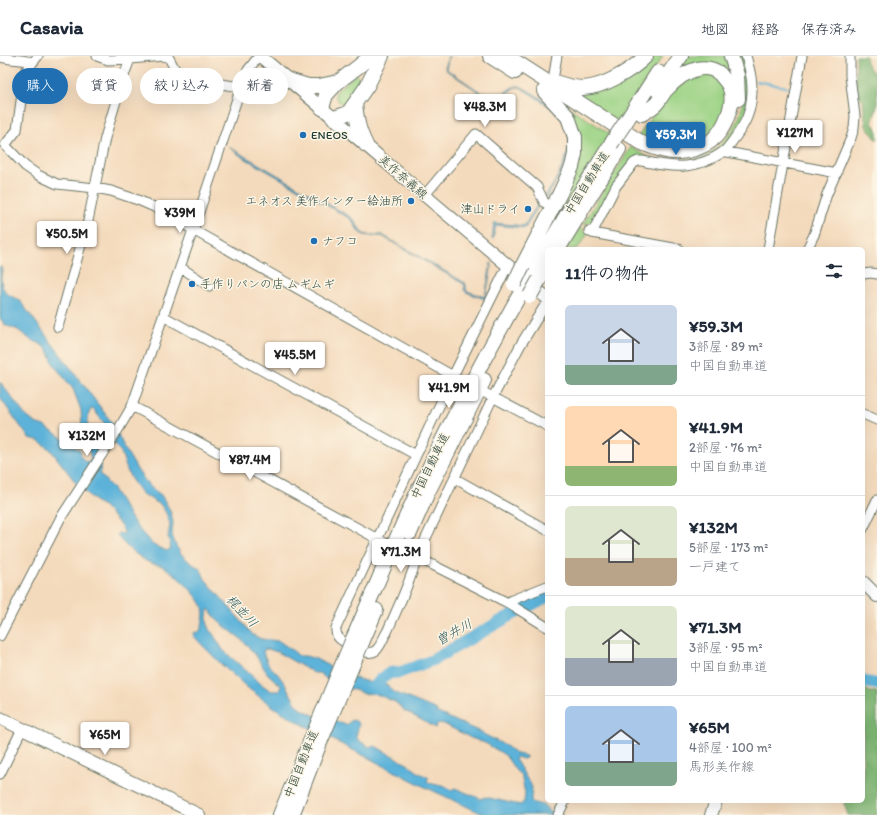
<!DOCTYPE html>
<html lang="ja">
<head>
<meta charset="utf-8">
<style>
  :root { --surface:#fff; --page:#f6f6f7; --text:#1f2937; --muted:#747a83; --line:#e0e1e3; --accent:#1f6fb2 }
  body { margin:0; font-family:Itim,"Klee One",sans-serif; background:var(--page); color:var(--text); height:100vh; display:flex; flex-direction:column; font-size:15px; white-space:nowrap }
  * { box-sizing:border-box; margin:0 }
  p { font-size:13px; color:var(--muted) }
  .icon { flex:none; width:22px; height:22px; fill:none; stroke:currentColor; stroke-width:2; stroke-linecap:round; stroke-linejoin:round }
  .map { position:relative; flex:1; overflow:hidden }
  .panel { position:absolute; left:545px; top:191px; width:320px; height:556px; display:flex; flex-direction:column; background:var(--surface); border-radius:6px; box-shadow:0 4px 16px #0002 }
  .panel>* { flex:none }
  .top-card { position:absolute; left:12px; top:12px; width:380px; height:36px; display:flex; gap:8px }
  .price { position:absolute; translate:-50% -34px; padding:0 9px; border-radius:4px; background:#fff; color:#222; font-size:13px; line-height:26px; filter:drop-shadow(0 1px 2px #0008) }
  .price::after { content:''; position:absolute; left:50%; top:24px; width:12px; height:9px; margin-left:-6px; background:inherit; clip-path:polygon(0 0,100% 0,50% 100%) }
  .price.current { background:var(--accent); color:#fff }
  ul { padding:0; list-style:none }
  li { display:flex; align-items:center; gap:12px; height:100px; padding:0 20px }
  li+li { border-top:1px solid var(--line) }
  li span { display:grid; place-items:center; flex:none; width:112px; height:80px; border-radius:6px; color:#555 }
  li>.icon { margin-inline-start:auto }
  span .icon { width:48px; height:48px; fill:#fffc; stroke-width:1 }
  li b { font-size:17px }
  h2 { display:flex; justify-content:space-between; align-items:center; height:48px; padding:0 20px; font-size:17px }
  .chip { padding:0 14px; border-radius:18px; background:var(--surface); box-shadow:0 4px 16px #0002; font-size:14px; line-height:36px }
  .chip.current { background:var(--accent); color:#fff }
  header { display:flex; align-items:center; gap:24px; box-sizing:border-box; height:56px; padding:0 20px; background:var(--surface); border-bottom:1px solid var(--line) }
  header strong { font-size:19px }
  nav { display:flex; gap:22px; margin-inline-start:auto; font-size:14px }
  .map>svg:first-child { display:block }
  .green { fill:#9cd385; stroke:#5e885c }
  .forest { fill:#7db572; stroke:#4e7953 }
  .water { fill:#5cb2d9; stroke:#3e7886; fill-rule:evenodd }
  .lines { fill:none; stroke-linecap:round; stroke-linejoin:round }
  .stream { stroke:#5cb2d9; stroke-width:2 }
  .river { stroke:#5cb2d9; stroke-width:12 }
  .minor-tunnel { stroke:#c9bba1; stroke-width:9; stroke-dasharray:9 4.5; stroke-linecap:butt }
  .minor-casing { stroke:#6a7464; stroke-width:11 }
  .major-casing { stroke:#6a7464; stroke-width:14 }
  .highway-casing { stroke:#6a7464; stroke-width:16 }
  .minor { stroke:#fff; stroke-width:9 }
  .major { stroke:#fff; stroke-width:12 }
  .highway { stroke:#fff; stroke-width:14 }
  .highway-bridge-casing { stroke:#6a7464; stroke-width:16; stroke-linecap:butt }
  .highway-bridge { stroke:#fff; stroke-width:14 }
  .poi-dot { fill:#1f6fb2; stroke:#fcf5e5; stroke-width:1.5 }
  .labels { text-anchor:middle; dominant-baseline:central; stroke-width:3; stroke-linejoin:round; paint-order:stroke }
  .poi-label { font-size:12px; fill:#1f3d34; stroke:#fcf5e5; text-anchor:start }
  .street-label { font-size:12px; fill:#1f3d34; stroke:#fcf5e5 }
  .water-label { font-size:13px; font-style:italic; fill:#2e5a5d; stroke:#fcf5e5 }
</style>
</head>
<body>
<header>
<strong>Casavia</strong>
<nav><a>地図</a><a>経路</a><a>保存済み</a></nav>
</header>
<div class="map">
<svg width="877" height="759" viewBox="0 0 877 759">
  <rect width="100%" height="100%" fill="#fcf5e5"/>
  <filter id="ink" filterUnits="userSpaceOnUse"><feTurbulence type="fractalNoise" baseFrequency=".025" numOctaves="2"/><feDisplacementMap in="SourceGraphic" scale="8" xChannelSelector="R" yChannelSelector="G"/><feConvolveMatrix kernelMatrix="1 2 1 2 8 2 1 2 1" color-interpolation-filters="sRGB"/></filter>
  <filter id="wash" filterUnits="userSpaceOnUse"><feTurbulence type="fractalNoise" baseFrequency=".012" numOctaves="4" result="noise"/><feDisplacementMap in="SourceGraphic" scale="16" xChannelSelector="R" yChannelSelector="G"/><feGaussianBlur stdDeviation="0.9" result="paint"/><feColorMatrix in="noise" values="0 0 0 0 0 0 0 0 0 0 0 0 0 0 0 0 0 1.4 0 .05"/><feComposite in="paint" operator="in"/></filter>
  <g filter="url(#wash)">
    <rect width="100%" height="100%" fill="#f4dabc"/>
    <!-- green -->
    <path class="green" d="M651,0H663L617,69L561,31L578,34Z
      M688,0H728L736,32L721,14L672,23Z
      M735,0H744L749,19L746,60L721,95L686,108L638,103L593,171L589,172L583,168L631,91C640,97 651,103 662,105C686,109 712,102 727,81C735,72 741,61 742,48C743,44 741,38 740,33C738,22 737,11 735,0Z
      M698,17L714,19L729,40L718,73L687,93L637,82L662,46L669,37Z
      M356,18L362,24L363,26L346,48C340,48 337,45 335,39L337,34Z
      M558,44L610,78L534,203L578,100Z
      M581,171L587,177L586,181L577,193H566Z"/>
    <!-- forest -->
    <path class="forest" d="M856,0H866V7L877,22V50L872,67L877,73V84L866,70L863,45L856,35Z
      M863,632L870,636H877V759H848L843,745H863Z"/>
    <!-- water -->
    <path class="water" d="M448,0H449L446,13L491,43L496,44C504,39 510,29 520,30C534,38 549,46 560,59C582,83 562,121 545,142L544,141C552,132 558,120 563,109C564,105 566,101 567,98C578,63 543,46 520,31H515L496,45L491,44L446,14L445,12Z
      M229,91L352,162L363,178L369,179H382L465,227L466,229V234L467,235L485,241L491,207H492L486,241L487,248H485V243L466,236L464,234L465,229L464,228L382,180C375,180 366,181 360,177L351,163L241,100Z
      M540,145V147L525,172L496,169L493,183H492L494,167L524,170Z
      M0,210L2,213L1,221L2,230L6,237L20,245L113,368L124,391L138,415L149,430L161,439L170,454L173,466L172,479L176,490L182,499L191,507L199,512L202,516L205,523L253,579L261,583L279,585L292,594L299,600H306L316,603L329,610L332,615L365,625C369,625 383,627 387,629C390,631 392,635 396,637C410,643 423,648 437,654L436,656L478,675L506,690L517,698L526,700V702L523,703L516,701L515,703L532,731L531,743L532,746C540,749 545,748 550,756H555L562,759H485L425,731L302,668L275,652L249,633L221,608L203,590L193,579L195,576L197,577C202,574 202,569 203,564C204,559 204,553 202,549C197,538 171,513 160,509C159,509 154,508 154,508C149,507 144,504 140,501C131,495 124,488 117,480L118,477L122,478L124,477V475L117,465L108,455L104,450L97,447L76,427L50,393L38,384L29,382L0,342V326L25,359L35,367L44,370L67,385L80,395L81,397L80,399L84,405L87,406L91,403L88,390L82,375L81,354L73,333L54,309L48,294L39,287L31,284L18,274L5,269L0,262ZM91,353H93L109,373L116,391L121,396L127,414L131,423L141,437L161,449L166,457L170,468L168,481L171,492L167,495L153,489L143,478L135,468L113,433L100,418C101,410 101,403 98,396C96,390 92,386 90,381C87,371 86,362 91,353ZM209,553L218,565L241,583L255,598L267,617L281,630L279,635H271L261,628L223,594L208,570L207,561L208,554ZM265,593L271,594L277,596L314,617H319L323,620L328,625L350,633L358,635L364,638L374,637L395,646L405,655L436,672L437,668L439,667L444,668L471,682L485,687L505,699L516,715L521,719L525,737L524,746L520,749L485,741L481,743L455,732L451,734C447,731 442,727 436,729L428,726L427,724L429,722L418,716L409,709L375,690L370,691L361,686L356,681L359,668L356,665L352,664L346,669L336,665L313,659L300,652L295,646L285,628L277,617L268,608L263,596Z"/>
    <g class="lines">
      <!-- stream -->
      <path class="stream" d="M756,25L791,32"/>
      <!-- river -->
      <path class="river" d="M863,625L865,626L877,628
        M374,632L381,623L390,617L401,616L433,604L508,561L547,541"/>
    </g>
  </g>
  <g filter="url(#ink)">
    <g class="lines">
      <!-- minor-tunnel -->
      <path class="minor-tunnel" d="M550,150L589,175"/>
      <!-- minor casing -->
      <g class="minor-casing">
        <path id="minor" d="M38,0L25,16L17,74L5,89L25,110L38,119L57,128L95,132L111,135L138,144L163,155L193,174L462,325
          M97,0L108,4L130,3L164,0L169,2L178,19L181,22L241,31
          M0,1C10,4 21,3 32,6
          M554,18L557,0
          M725,95L727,96L837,117
          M424,140L476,78L537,131L544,146L550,150
          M589,175L592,177L679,193
          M592,177L616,130L634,107L638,105H642C656,108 670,111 685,110C698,109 714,103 724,95C728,92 731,87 734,83C746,67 751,56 752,36C752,31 752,26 751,21C750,14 748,7 746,0
          M768,193L802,0
          M807,193L814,179L827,138L851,82L854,72L855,60L850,20V0
          M180,211L209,230
          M505,215L453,320L336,572C335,582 342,585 350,589C357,593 365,598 373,596C375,595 377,594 378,592C381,589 384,580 387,576C398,551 410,527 417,501L493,341L521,288L544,251
          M863,218L871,217L877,218
          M163,260L416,399
          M58,271L81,189L88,165L105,82L121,28L130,3V0
          M485,337L547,370
          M132,350L387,488
          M863,358L877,364
          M454,422L547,474
          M863,473L877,444
          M407,496L508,547L547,571
          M508,547L512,544L547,530
          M0,580L60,463L121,369L132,350L193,174L241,31L248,14L259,0
          M0,718L22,673
          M558,759L565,745"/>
      </g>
      <!-- major casing -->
      <g class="major-casing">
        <path id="major" d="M260,0C356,80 450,162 547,242
          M863,526L877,540
          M0,662L199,759
          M711,759L716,745"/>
      </g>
      <!-- highway casing -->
      <g class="highway-casing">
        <path id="highway" d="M490,0L515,16
          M507,0L642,87C652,91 663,96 674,96C686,97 701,92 711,85C724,75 737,46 729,30C727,26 723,22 720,18C714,13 705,11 697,13C685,16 673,26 665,35C662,39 660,44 656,48C652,52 646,55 642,58
          M731,0L737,19L738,43
          M288,24L308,30H319L338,26L359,10L371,0
          M555,26C564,29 574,32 583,32C604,31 631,15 646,0
          M657,34L681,0
          M355,47C357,65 358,73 366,89
          M322,52L326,39L338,26
          M334,62L348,57L367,30L382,0
          M627,64L658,16
          M558,193L619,93
          M523,209L560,137L572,111L575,98V81L568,61L544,35
          M531,218L575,145L611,88
          M539,224L547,211
          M410,477L428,436L484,324
          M352,585C374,535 395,484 418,435C450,366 485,299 523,233
          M361,589L376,554
          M280,759L313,679
          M292,759L321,684"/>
      </g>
      <!-- minor -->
      <use href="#minor" class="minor"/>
      <!-- major -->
      <use href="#major" class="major"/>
      <!-- highway -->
      <use href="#highway" class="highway"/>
      <!-- highway-bridge casing -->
      <g class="highway-bridge-casing">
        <path id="highway-bridge" d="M611,88L627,64
          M514,228L523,209
          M530,240L539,224
          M313,679L352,585
          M321,684L361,589"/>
      </g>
      <!-- highway-bridge -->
      <use href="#highway-bridge" class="highway-bridge"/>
    </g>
  </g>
  <!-- markers -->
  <g class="poi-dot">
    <circle cx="303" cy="79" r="4"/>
    <circle cx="411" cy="145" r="4"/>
    <circle cx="528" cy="153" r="4"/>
    <circle cx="314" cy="185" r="4"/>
    <circle cx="192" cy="228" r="4"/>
  </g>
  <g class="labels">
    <!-- poi labels -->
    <g class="poi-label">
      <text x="311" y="79">ENEOS</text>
      <text x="403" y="145" text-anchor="end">エネオス 美作インター給油所</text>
      <text x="520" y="153" text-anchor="end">津山ドライ</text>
      <text x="322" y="185">ナフコ</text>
      <text x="200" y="228">手作りパンの店 ムギムギ</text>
    </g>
    <!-- street labels -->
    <g class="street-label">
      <text transform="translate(403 121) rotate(41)">美作奈義線</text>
      <text transform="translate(587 127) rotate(-58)">中国自動車道</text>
      <text transform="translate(430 410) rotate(-64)">中国自動車道</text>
      <text transform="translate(301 708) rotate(-68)">中国自動車道</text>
    </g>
    <!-- water labels -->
    <g class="water-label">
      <text transform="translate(242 555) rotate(47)">梶並川</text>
      <text transform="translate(454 576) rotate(-29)">曽井川</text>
    </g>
  </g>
</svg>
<b class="price" style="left:485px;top:72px">¥48.3M</b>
<b class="price" style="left:795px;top:98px">¥127M</b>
<b class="price current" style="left:676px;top:100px">¥59.3M</b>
<b class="price" style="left:180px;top:178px">¥39M</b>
<b class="price" style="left:67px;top:199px">¥50.5M</b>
<b class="price" style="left:295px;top:320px">¥45.5M</b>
<b class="price" style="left:449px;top:353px">¥41.9M</b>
<b class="price" style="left:87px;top:401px">¥132M</b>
<b class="price" style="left:250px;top:425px">¥87.4M</b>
<b class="price" style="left:401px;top:517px">¥71.3M</b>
<b class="price" style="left:105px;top:700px">¥65M</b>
<div class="top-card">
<a class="chip current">購入</a>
<a class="chip">賃貸</a>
<a class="chip">絞り込み</a>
<a class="chip">新着</a>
</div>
<section class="panel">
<h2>11件の物件<svg class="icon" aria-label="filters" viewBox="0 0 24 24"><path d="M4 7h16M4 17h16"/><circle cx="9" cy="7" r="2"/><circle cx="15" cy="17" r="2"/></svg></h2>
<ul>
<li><span style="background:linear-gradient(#c9d6e8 75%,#7fa58c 0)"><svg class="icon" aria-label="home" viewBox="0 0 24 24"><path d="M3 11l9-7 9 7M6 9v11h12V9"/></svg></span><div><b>¥59.3M</b><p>3部屋 · 89 m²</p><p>中国自動車道</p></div></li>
<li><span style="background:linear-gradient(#ffd9b3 75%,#8fb573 0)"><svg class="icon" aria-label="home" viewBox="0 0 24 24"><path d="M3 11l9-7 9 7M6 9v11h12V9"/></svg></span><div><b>¥41.9M</b><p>2部屋 · 76 m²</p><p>中国自動車道</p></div></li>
<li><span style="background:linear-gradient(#dfe7d0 65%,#b9a48a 0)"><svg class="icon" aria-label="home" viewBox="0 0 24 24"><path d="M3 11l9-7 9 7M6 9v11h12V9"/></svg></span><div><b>¥132M</b><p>5部屋 · 173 m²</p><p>一戸建て</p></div></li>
<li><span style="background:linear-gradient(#dfe7d0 65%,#9aa5b1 0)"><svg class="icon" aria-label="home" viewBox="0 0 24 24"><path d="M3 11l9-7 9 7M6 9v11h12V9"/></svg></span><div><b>¥71.3M</b><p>3部屋 · 95 m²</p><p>中国自動車道</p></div></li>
<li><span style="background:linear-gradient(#a9c7e8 70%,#7fa58c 0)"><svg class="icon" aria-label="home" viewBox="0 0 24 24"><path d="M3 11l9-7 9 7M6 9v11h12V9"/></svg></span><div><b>¥65M</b><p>4部屋 · 100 m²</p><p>馬形美作線</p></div></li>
</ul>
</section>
</div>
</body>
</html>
